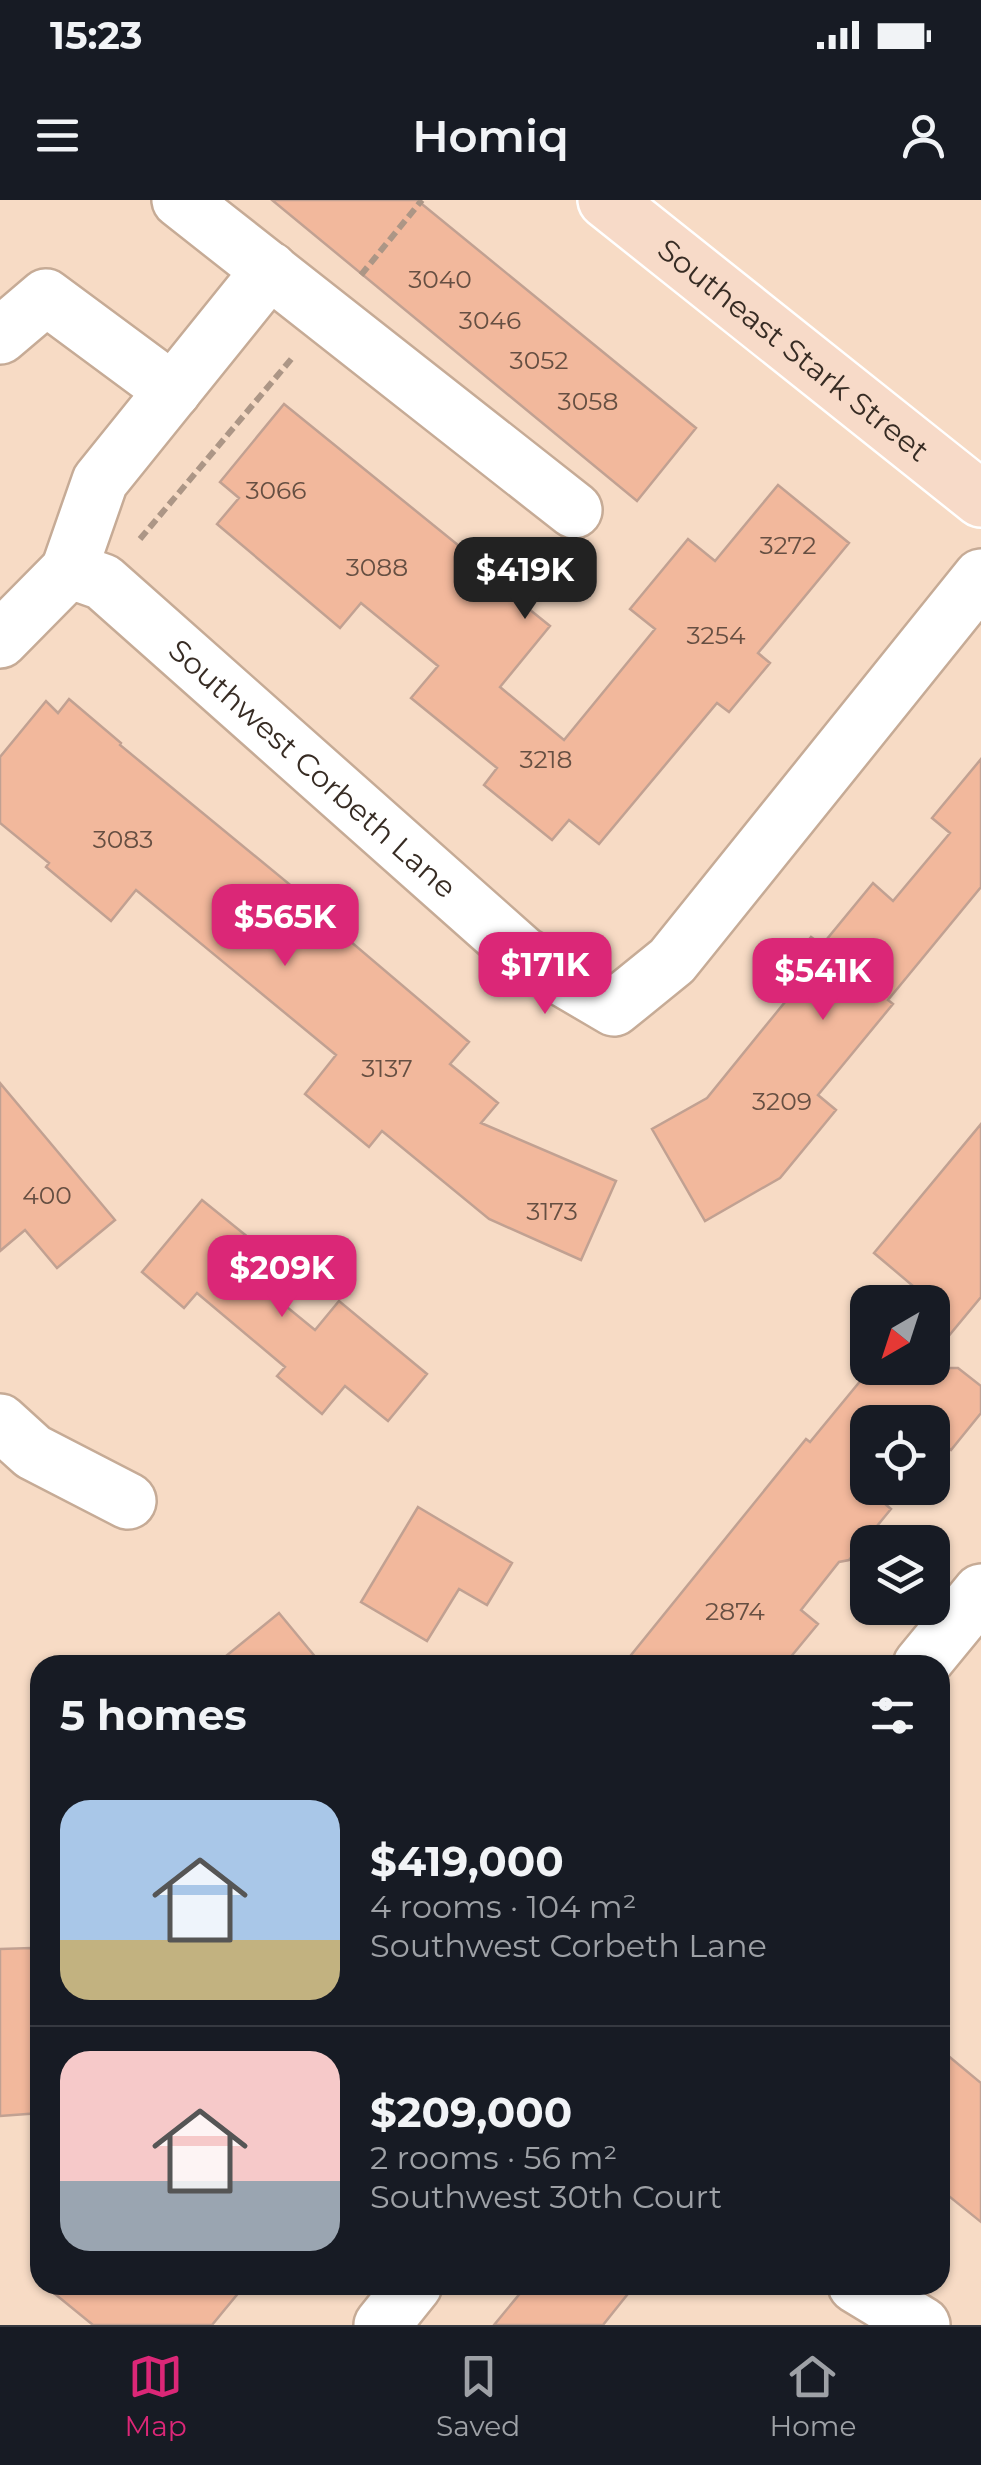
<!DOCTYPE html>
<html lang="en">
<head>
<meta charset="utf-8">
<style>
  :root { --surface:#171b24; --page:#20242c; --text:#f1f3f6; --muted:#9ea1a6; --line:#363941; --accent:#db2777 }
  body { margin:0; font-family:Montserrat,sans-serif; background:var(--page); color:var(--text); height:100vh; display:flex; flex-direction:column; font-size:38px; white-space:nowrap }
  * { box-sizing:border-box; margin:0 }
  p { font-size:32px; color:var(--muted) }
  .icon { flex:none; width:55px; height:55px; fill:none; stroke:currentColor; stroke-width:2; stroke-linecap:round; stroke-linejoin:round }
  .map { position:relative; flex:1; overflow:hidden }
  .panel { position:absolute; left:30px; top:1455px; width:920px; height:640px; display:flex; flex-direction:column; background:var(--surface); border-radius:30px; box-shadow:0 2px 8px #0004 }
  .panel>* { flex:none }
  .needle { width:65px; rotate:219deg }
  .controls { position:absolute; left:850px; top:1085px; display:grid; gap:20px }
  .controls a { display:grid; place-items:center; width:100px; height:100px; border-radius:20px; background:var(--surface); box-shadow:0 2px 8px #0004; font-size:50px }
  .price { position:absolute; translate:-50% -85px; padding:0 22px; border-radius:20px; background:var(--accent); color:#fff; font-size:32px; line-height:65px; filter:drop-shadow(0 2px 5px #0008) }
  .price::after { content:''; position:absolute; left:50%; top:60px; width:30px; height:22px; margin-left:-15px; background:inherit; clip-path:polygon(0 0,100% 0,50% 100%) }
  .price.active { background:#222; color:#fff }
  ul { padding:0; list-style:none }
  li { display:flex; align-items:center; gap:30px; height:250px; padding:0 30px }
  li+li { border-top:2px solid var(--line) }
  li span { display:grid; place-items:center; flex:none; width:280px; height:200px; border-radius:30px; color:#555 }
  li>.icon { margin-inline-start:auto }
  span .icon { width:120px; height:120px; fill:#fffc; stroke-width:1 }
  li b { font-size:42px }
  h2 { display:flex; justify-content:space-between; align-items:center; height:120px; padding:0 30px; font-size:42px }
  .status { display:flex; justify-content:space-between; align-items:center; height:70px; padding:0 50px; background:var(--surface); direction:ltr }
  .status svg { height:28px; fill:currentColor }
  header { display:flex; justify-content:space-between; align-items:center; height:130px; padding:0 30px; background:var(--surface); font-size:45px; font-weight:600 }
  .tabs { display:flex; justify-content:space-around; align-items:center; height:140px; border-top:2px solid var(--line); background:var(--surface); font-size:28px; color:var(--muted) }
  .tabs a { display:grid; justify-items:center; gap:5px }
  .tabs .active { color:var(--accent) }
  .map>svg:first-child { display:block }
  .building { fill:#f2b89c; stroke:#c1a192; stroke-width:2.5 }
  .lines { fill:none; stroke-linecap:round; stroke-linejoin:round }
  .minor-casing { stroke:#c6ab96; stroke-width:60 }
  .major-casing { stroke:#fff; stroke-width:60 }
  .path { stroke:#ac9686; stroke-width:6; stroke-dasharray:10 5; stroke-linecap:butt }
  .minor { stroke:#fff; stroke-width:55 }
  .major { stroke:#f7dac8; stroke-width:55 }
  .labels { text-anchor:middle; dominant-baseline:central; stroke-width:10; stroke-linejoin:round; paint-order:stroke }
  .number-label { font-size:25px; fill:#664f42 }
  .street-label { font-size:30px; fill:#372c24; stroke:#f7dbc5 }
</style>
</head>
<body>
<div class="status"><b>15:23</b><svg viewBox="0 0 49 12"><path d="M0 12V9h3v3zM5 12V6h3v6zM10 12V3h3v9zM15 12V0h3v12zM26 1h20v11H26zM47 4h2v5h-2z"/></svg></div>
<header><svg class="icon" aria-label="menu" viewBox="0 0 24 24"><path d="M4 6h16M4 12h16M4 18h16"/></svg>Homiq<svg class="icon" aria-label="person" viewBox="0 0 24 24"><circle cx="12" cy="8" r="4"/><path d="M4 21q1-7 8-7t8 7"/></svg></header>
<div class="map">
<svg width="981" height="2125" viewBox="0 0 981 2125">
  <rect width="100%" height="100%" fill="#f7dbc5"/>
  <!-- building -->
  <path class="building" d="M272,0H417L696,228L637,301Z
    M284,204L506,384L503,388L550,426L500,487L564,540L655,429L630,409L688,339L715,361L778,285L849,343L758,453L770,463L729,512L717,503L599,644L569,620L552,640L484,585L497,568L411,498L438,466L361,403L340,428L217,324L239,298L220,282Z
    M69,499L121,543L120,545L294,688L291,691L469,842L450,864L498,903L481,923L616,981L581,1060L489,1019L382,931L369,947L305,894L336,855L136,690L111,721L46,667L49,663L0,623V557L46,501L58,513Z
    M981,559V687L888,800L893,804L818,895L836,910L780,978L705,1021L652,929L707,898L798,786L783,772L811,737L822,745L873,683L893,701L950,633L932,618Z
    M0,883L115,1020L57,1068L25,1030L0,1051Z
    M981,924V1097L932,1156V1102L874,1053Z
    M202,1000L259,1046L239,1068L315,1130L339,1101L427,1174L388,1221L345,1186L322,1214L277,1176L285,1167L197,1093L184,1108L142,1072Z
    M871,1168H958L981,1186V1213L951,1250L937,1239L932,1245V1222H868V1288H897L884,1303L891,1309L849,1360L839,1362L801,1410L818,1424L784,1465H623L806,1239L810,1242Z
    M418,1307L512,1363L487,1405L459,1389L427,1441L361,1402Z
    M279,1413L322,1465H215Z
    M31,1748L40,1852V1913L0,1916V1749Z
    M940,1849L981,1883V2022L940,1989Z
    M44,2085H245L212,2125H93Z
    M527,2085H635L603,2125H494Z"/>
  <g class="lines">
    <!-- minor casing -->
    <g class="minor-casing">
      <g id="minor">
        <path d="M180,0L574,310"/>
        <path d="M0,136L46,97L173,191"/>
        <path d="M69,370L100,281L270,70"/>
        <path id="s1" d="M0,440L69,370L103,382L522,754L614,808L672,761L981,377"/>
        <path d="M0,1222L33,1252L128,1301"/>
        <path d="M921,1465L981,1392"/>
        <path d="M856,2085L922,2125"/>
        <path d="M382,2125L414,2085"/>
      </g>
    </g>
    <!-- major casing -->
    <g class="major-casing">
      <g id="major">
        <path id="s2" d="M606,0L981,299"/>
      </g>
    </g>
    <!-- path -->
    <path class="path" d="M361,75L422,0
      M140,339L293,157"/>
    <!-- minor -->
    <use href="#minor" class="minor"/>
    <!-- major -->
    <use href="#major" class="major"/>
  </g>
  <g class="labels">
    <!-- number labels -->
    <g class="number-label">
      <text x="440" y="79">3040</text>
      <text x="490" y="120">3046</text>
      <text x="539" y="160">3052</text>
      <text x="588" y="201">3058</text>
      <text x="276" y="290">3066</text>
      <text x="788" y="345">3272</text>
      <text x="377" y="367">3088</text>
      <text x="716" y="435">3254</text>
      <text x="546" y="559">3218</text>
      <text x="123" y="639">3083</text>
      <text x="387" y="868">3137</text>
      <text x="782" y="901">3209</text>
      <text x="47" y="995">400</text>
      <text x="552" y="1011">3173</text>
      <text x="735" y="1411">2874</text>
    </g>
    <!-- street labels -->
    <g class="street-label">
      <text stroke="none"><textPath href="#s2" startOffset="240">Southeast Stark Street</textPath></text>
      <text stroke="none"><textPath href="#s1" startOffset="415">Southwest Corbeth Lane</textPath></text>
    </g>
  </g>
</svg>
<div class="controls">
<a><svg class="needle" viewBox="-14 -14 28 28"><path d="M0-13l5 13h-10z" fill="#e53935"/><path d="M0 13l5-13h-10z" fill="#9ea1a6"/></svg></a>
<a><svg class="icon" aria-label="locate" viewBox="0 0 24 24"><circle cx="12" cy="12" r="6"/><path d="M12 2v4M12 18v4M2 12h4M18 12h4"/></svg></a>
<a><svg class="icon" aria-label="layers" viewBox="0 0 24 24"><path d="M12 4l9 5-9 5-9-5zM3 14l9 5 9-5"/></svg></a>
</div>
<b class="price active" style="left:525px;top:422px">$419K</b>
<b class="price" style="left:285px;top:769px">$565K</b>
<b class="price" style="left:545px;top:817px">$171K</b>
<b class="price" style="left:823px;top:823px">$541K</b>
<b class="price" style="left:282px;top:1120px">$209K</b>
<section class="panel">
<h2>5 homes<svg class="icon" aria-label="filters" viewBox="0 0 24 24"><path d="M4 7h16M4 17h16"/><circle cx="9" cy="7" r="2"/><circle cx="15" cy="17" r="2"/></svg></h2>
<ul>
<li><span style="background:linear-gradient(#a9c7e8 70%,#c2b280 0)"><svg class="icon" aria-label="home" viewBox="0 0 24 24"><path d="M3 11l9-7 9 7M6 9v11h12V9"/></svg></span><div><b>$419,000</b><p>4 rooms · 104 m²</p><p>Southwest Corbeth Lane</p></div></li>
<li><span style="background:linear-gradient(#f6c9c9 65%,#9aa5b1 0)"><svg class="icon" aria-label="home" viewBox="0 0 24 24"><path d="M3 11l9-7 9 7M6 9v11h12V9"/></svg></span><div><b>$209,000</b><p>2 rooms · 56 m²</p><p>Southwest 30th Court</p></div></li>
</ul>
</section>
</div>
<nav class="tabs">
<a class="active"><svg class="icon" aria-label="map" viewBox="0 0 24 24"><path d="M3 6l6-2 6 2 6-2v14l-6 2-6-2-6 2zM9 4v14M15 6v14"/></svg>Map</a>
<a><svg class="icon" aria-label="saved" viewBox="0 0 24 24"><path d="M7 4h10v16l-5-4-5 4z"/></svg>Saved</a>
<a><svg class="icon" aria-label="home" viewBox="0 0 24 24"><path d="M3 11l9-7 9 7M6 9v11h12V9"/></svg>Home</a>
</nav>
</body>
</html>
